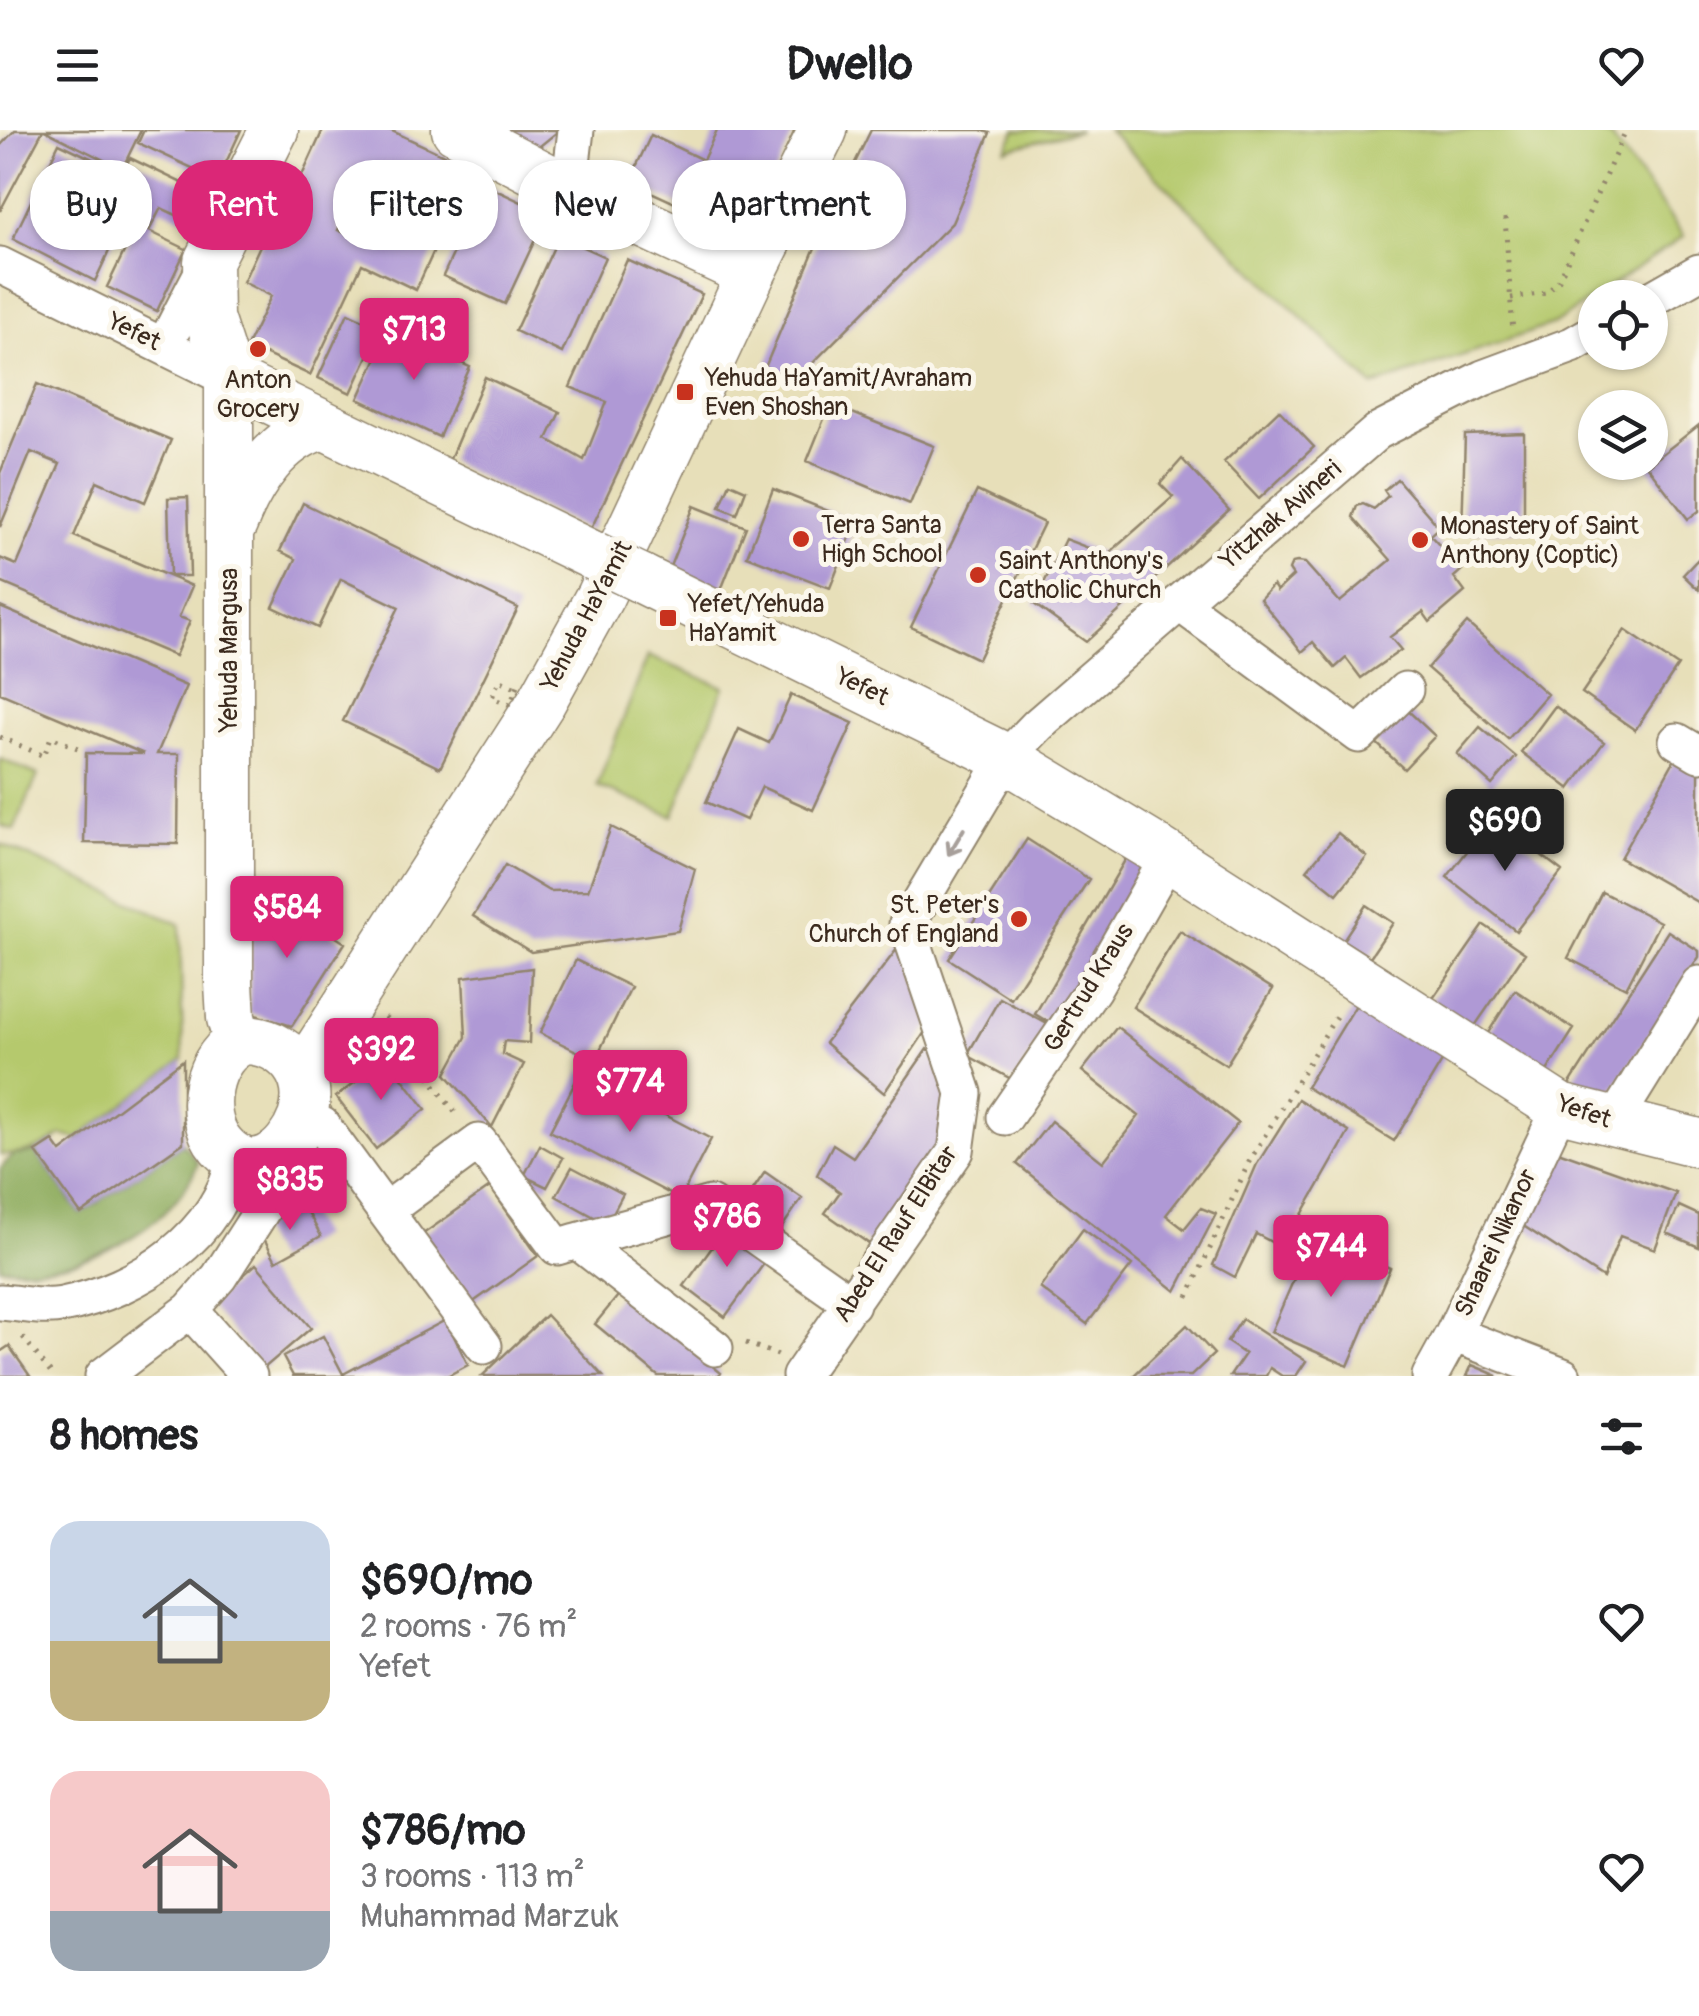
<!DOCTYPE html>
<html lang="en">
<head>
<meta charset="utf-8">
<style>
  :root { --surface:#fff; --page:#f2f2f2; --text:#202124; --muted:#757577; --accent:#db2777 }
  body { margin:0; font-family:Pangolin,sans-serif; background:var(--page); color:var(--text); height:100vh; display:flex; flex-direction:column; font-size:38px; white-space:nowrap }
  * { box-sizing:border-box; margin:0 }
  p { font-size:32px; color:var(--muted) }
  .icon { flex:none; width:55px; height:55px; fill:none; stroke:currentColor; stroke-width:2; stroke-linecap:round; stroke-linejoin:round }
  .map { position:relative; height:1246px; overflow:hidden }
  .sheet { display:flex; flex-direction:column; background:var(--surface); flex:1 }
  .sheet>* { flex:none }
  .top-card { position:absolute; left:30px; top:30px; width:1000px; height:90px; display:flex; gap:20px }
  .tools { position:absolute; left:1578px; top:150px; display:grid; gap:20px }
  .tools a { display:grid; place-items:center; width:90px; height:90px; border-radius:50%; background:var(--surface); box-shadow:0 2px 8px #0004; font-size:50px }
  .price { position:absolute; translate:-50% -85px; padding:0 22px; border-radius:10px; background:var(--accent); color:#fff; font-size:32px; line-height:65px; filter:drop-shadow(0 2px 5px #0008) }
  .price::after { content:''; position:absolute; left:50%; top:60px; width:30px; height:22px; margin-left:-15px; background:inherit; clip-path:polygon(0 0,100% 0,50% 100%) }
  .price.selected { background:#222; color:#fff }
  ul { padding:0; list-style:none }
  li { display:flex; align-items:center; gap:30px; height:250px; padding:0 50px }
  li span { display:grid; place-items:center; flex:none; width:280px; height:200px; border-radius:30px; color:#555 }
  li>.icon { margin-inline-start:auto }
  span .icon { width:120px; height:120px; fill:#fffc; stroke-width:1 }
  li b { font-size:42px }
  h2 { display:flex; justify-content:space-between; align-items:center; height:120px; padding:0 50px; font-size:42px }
  .chip { padding:0 35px; border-radius:40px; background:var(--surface); box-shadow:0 2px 8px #0004; font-size:35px; line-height:90px }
  .chip.selected { background:var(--accent); color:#fff }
  header { display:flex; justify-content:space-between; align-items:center; height:130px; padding:0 50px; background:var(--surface); font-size:45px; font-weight:800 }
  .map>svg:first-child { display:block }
  .green { fill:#b5c96d; stroke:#787a46; stroke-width:2.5 }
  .forest { fill:#90ad60; stroke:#666c3f; stroke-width:2.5 }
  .building { fill:#af99d5; fill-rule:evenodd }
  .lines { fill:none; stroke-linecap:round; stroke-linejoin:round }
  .street-casing { stroke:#91846c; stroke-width:39 }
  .secondary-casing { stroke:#91846c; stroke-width:51 }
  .path { stroke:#91846c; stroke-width:5; stroke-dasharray:2.5 8; stroke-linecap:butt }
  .street { stroke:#fff; stroke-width:35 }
  .secondary { stroke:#fff; stroke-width:48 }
  .secondary-bridge-casing { stroke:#91846c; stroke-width:51; stroke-linecap:butt }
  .path-bridge { stroke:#91846c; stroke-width:5; stroke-dasharray:2.5 8; stroke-linecap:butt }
  .secondary-bridge { stroke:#fff; stroke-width:48 }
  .oneway { stroke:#a79f9a }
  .poi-dot { fill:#c8321e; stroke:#fbf7ec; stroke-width:4 }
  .labels { text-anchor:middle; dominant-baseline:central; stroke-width:10; stroke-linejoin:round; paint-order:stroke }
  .street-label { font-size:25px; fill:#3b2a1e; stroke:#fbf7ec }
  .poi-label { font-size:25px; fill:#3b2a1e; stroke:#fbf7ec; text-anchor:start }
</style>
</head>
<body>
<header><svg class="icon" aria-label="menu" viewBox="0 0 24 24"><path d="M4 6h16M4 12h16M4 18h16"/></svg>Dwello<svg class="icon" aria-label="heart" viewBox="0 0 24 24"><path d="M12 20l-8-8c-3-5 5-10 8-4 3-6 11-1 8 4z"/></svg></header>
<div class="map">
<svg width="1699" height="1246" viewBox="0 0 1699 1246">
  <rect width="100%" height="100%" fill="#fbf7ec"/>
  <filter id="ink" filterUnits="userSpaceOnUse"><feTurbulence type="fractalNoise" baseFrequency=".01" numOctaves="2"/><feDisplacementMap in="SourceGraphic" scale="20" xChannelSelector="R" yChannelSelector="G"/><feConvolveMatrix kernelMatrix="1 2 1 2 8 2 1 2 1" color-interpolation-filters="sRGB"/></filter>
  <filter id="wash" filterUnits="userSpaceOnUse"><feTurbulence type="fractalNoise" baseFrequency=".0048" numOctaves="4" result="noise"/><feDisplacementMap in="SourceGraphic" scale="40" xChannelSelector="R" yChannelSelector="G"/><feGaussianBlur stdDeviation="2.25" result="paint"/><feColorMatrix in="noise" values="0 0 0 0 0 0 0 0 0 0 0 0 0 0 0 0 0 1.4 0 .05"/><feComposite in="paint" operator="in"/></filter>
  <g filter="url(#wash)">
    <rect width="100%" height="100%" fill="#e7dfb9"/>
    <!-- green -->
    <path class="green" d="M1016,0H1080L1006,19Z
      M1108,0H1594L1611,7L1684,106L1554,194L1373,256Z
      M648,526L724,557L673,686L597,656Z
      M0,629L38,645L14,700L0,695Z
      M0,714L180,794L183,930L77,1009L62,1005C41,1019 26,1025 0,1025Z"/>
    <!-- forest -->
    <path class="forest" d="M183,1013L198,1033C174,1094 102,1132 40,1138C27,1140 13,1138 0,1137V1039L13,1025L36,1022L81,1084Z"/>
    <g id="blocks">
      <!-- building -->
      <path class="building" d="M15,0H43L0,81V16Z
        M44,0H141L122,39Z
        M144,0H241L218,50L138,13Z
        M323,0H390L472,38L416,160L362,134L310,245L247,216L271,166L243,152L271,92L279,96ZM355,62L390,77L372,115L338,100Z
        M498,0H556V3L535,20Z
        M717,0H795L771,52L748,41L723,95L629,52L651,5L703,30Z
        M871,0H981L990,3L952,93L802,244L764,240L824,96Z
        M59,13L122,43L130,28L211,67L198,95L161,78L149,101L186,119L157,181L107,157L137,95L124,89L95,151L13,109Z
        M485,55L547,84L505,174L443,146Z
        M559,106L605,127L562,223L515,201Z
        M627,130L702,164L590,401L449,331L485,247L560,282L547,309L584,330L607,272L570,257Z
        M348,183L381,198L351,263L318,248Z
        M390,200L470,237L439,307L358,269Z
        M37,254L171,310L145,372L97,351L74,406L192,456L179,487L190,491L175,526L0,452V428L17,435L60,334L31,322L0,397V343Z
        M830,274L934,316L910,374L807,331Z
        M1279,280L1314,317L1259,369L1224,332Z
        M1699,295V381L1688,389L1647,336Z
        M1524,303V400L1462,402L1465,305Z
        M1182,329L1229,380L1086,512L1034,474L1065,409L1107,425L1173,367L1160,354Z
        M1397,349L1439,397L1430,405L1462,440L1454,447L1465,462L1430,492L1423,482L1390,507L1401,520L1361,548L1346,528L1335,538L1313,512L1302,522L1260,469L1273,455L1277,461L1293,446L1289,440L1292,433L1297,432L1305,433L1340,472L1391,430L1353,387L1357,376L1363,374L1374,379L1388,366L1384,360Z
        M730,353L746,360L737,384L720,377Z
        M773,359L856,392L830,458L747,426Z
        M977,361L1044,393L978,529L911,497Z
        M188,367L190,446H170L168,368Z
        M303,373L518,478L440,638L343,591L399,477L341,449L318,498L273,477L296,429L280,421Z
        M694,376L746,397L719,465L667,444Z
        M1699,428V460L1683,445Z
        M0,477L186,556L157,624H179L178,714L84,713L86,623L144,624L0,563Z
        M1467,493L1547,564L1508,609L1427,538Z
        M1625,500L1678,536L1635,600L1582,563Z
        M791,565L853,593L813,680L762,657L746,690L706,672L739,599L769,613Z
        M1402,575L1435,606L1404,639L1372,609Z
        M1555,576L1604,612L1570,659L1521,622Z
        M1480,597L1516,627L1492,655L1457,624Z
        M1675,629L1699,643V773L1620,728Z
        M1493,688L1562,741L1516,801L1447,747Z
        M611,697L695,739L678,801L531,822L473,786L505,735L549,761L588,760Z
        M1338,703L1367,727L1337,764L1307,740Z
        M1027,709L1089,749L1011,869L949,829Z
        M1128,725L1158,735L1060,899L1035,884Z
        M1602,762L1660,792L1626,858L1568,828Z
        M281,770L345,813L292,896L249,883L252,778Z
        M1366,775L1393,793L1370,827L1343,810Z
        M1484,795L1525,823L1468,906L1427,877Z
        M1180,801L1273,859L1226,935L1133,877Z
        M1668,801L1699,821V827L1601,979L1567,958Z
        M904,810L931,893L884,963L825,913Z
        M576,830L631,857L595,930L540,903Z
        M532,838L529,913L504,911L502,924L524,934L492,997L446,944L466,907L463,847Z
        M1515,860L1574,899L1540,952L1481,914Z
        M1000,868L1047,894L1015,951L967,925Z
        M1359,870L1447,923L1394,1011L1306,957Z
        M1117,897L1238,993L1166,1085L1184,1099L1201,1078L1216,1084L1176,1161L1017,1034L1051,991L1103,1032L1139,986L1082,941Z
        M927,919L943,927L953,969L945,1017L875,1118L825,1083L840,1062L817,1045L833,1014L853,1027Z
        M387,928L426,979L376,1019L336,967Z
        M183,930V1013L81,1084L36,1022L53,1011L61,1022Z
        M581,941L711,1009L680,1069L550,1001Z
        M1298,969L1349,1002L1283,1118L1256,1104L1235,1147L1213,1135L1257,1034Z
        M540,1015L563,1028L547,1057L524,1046Z
        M1555,1020L1676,1063L1655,1119L1620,1106L1603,1148L1522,1095L1541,1060Z
        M572,1037L623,1064L607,1094L556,1066Z
        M765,1042L802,1068L772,1112L735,1086Z
        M490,1057L538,1126L472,1173L423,1104Z
        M304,1075L321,1106L276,1131L259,1099Z
        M1679,1076L1699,1085V1117L1667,1103Z
        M729,1094L771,1124L725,1187L684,1156Z
        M1083,1099L1132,1135L1087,1194L1040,1158Z
        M1313,1105L1390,1138L1348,1236L1271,1202Z
        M256,1134L311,1198L263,1239L212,1178L213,1172Z
        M622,1161L721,1243L719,1246H658L595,1194Z
        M546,1185L603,1246H482Z
        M1242,1189L1306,1231L1296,1246H1282L1270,1238L1266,1246H1230L1245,1224L1227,1212Z
        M446,1190L468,1235L447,1246H293L283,1227L323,1206L343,1244Z
        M1187,1195L1214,1224L1191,1246H1133Z
        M9,1216L30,1246H0V1222Z
        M1472,1235L1498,1246H1467Z"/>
    </g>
  </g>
  <g filter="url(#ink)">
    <use href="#blocks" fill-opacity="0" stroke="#91846c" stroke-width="2.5"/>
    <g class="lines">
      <!-- street casing -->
      <g class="street-casing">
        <path id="street" d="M569,59L576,0
          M0,135L229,249
          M1650,170L1699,142
          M164,216L207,133
          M1179,473L1359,605L1405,560
          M1677,611L1699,624
          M1005,987L1093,859L1169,726
          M1613,993L1699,854
          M322,995L484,1216
          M385,1081L479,1012L557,1117L577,1111L715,1218
          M577,1111L710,1074L852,1174
          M0,1172C20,1173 43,1179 62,1175C139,1160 220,1106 235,1026
          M190,1180L249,1246
          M1453,1204L1563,1246
          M103,1246L190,1180L219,1147L264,1077L273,1050L266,1032
          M800,1246L956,1021L964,963L907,794L1006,628L1038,595L1377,302L1483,248L1572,215L1595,202
          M1430,1246L1453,1204L1560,978"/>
      </g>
      <!-- secondary casing -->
      <g class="secondary-casing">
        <path id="secondary" d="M456,0L569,59L751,144
          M229,249L594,426
          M233,394C249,352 278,306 324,295
          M640,448L1006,628L1150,715L1560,978L1699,1013
          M244,910C286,911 316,945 302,988C289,1024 253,1052 221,1015C195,985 207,923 244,910Z
          M238,912L231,888L229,853V249L209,188L208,131L274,0
          M302,945L542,571L600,466L751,144L823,0"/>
      </g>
      <!-- path -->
      <path class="path" d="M1505,88L1513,203
        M1511,168L1546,163L1558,152L1626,0
        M0,607L44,626L51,607L80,619
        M385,887C414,916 431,954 458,986
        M1188,1167L1249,1032L1338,883
        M23,1207L53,1246
        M746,1213L778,1225"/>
      <!-- street -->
      <use href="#street" class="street"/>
      <!-- secondary -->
      <use href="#secondary" class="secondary"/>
      <!-- secondary-bridge casing -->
      <g class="secondary-bridge-casing">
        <path id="secondary-bridge" d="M594,426L640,448"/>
      </g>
      <!-- path-bridge -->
      <path class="path-bridge" d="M514,557L499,550L492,568L510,575L520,550"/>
      <!-- secondary-bridge -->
      <use href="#secondary-bridge" class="secondary-bridge"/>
    </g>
    <!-- one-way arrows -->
    <defs><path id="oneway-shaft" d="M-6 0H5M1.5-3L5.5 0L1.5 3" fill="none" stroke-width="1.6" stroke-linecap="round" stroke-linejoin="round" transform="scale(2.5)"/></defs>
    <use class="oneway" href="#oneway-shaft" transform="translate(956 712) rotate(121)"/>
  </g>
  <!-- markers -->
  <g class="poi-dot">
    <circle cx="258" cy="219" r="10"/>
    <rect x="675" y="252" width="20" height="20" rx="5"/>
    <circle cx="801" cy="409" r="10"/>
    <circle cx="1420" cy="410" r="10"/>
    <circle cx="978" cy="445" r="10"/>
    <rect x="658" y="478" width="20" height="20" rx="5"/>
    <circle cx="1019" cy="789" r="10"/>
  </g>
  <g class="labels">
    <!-- street labels -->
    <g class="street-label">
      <text transform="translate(134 202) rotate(26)">Yefet</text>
      <text transform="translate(1281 385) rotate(-41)">Yitzhak Avineri</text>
      <text transform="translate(587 486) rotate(-62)">Yehuda HaYamit</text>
      <text transform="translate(229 520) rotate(-90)">Yehuda Margusa</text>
      <text transform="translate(862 557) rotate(26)">Yefet</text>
      <text transform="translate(1089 858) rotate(-58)">Gertrud Kraus</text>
      <text transform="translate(1584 982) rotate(19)">Yefet</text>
      <text transform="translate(896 1104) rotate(-57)">Abed El Rauf ElBitar</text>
      <text transform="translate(1496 1113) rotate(-65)">Shaarei Nikanor</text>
    </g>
    <!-- poi labels -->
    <g class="poi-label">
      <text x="705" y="248">Yehuda HaYamit/Avraham<tspan x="705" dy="29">Even Shoshan</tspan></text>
      <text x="258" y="250" text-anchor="middle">Anton<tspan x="258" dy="29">Grocery</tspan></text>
      <text x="821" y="395">Terra Santa<tspan x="821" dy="29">High School</tspan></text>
      <text x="1440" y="396">Monastery of Saint<tspan x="1440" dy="29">Anthony (Coptic)</tspan></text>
      <text x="998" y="431">Saint Anthony's<tspan x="998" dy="29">Catholic Church</tspan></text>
      <text x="688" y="474">Yefet/Yehuda<tspan x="688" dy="29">HaYamit</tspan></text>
      <text x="999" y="775" text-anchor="end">St. Peter's<tspan x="999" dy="29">Church of England</tspan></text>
    </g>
  </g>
</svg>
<div class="tools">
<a><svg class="icon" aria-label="locate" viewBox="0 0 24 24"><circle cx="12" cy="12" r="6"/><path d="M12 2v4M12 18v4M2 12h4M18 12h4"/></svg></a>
<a><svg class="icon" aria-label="layers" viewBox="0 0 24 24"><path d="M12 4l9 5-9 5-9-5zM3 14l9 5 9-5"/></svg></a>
</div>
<b class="price" style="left:414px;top:253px">$713</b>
<b class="price selected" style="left:1505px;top:744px">$690</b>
<b class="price" style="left:287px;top:831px">$584</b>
<b class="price" style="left:381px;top:973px">$392</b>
<b class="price" style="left:630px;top:1005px">$774</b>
<b class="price" style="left:290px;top:1103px">$835</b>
<b class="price" style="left:727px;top:1140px">$786</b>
<b class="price" style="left:1331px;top:1170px">$744</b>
<div class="top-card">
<a class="chip">Buy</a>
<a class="chip selected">Rent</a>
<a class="chip">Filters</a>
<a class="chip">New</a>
<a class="chip">Apartment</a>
</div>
</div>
<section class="sheet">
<h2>8 homes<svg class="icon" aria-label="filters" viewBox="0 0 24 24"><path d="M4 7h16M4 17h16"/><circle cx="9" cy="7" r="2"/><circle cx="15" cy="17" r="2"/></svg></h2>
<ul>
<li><span style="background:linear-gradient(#c9d6e8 60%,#c2b280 0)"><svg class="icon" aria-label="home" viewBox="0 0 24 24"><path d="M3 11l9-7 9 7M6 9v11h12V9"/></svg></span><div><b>$690/mo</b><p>2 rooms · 76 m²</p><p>Yefet</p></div><svg class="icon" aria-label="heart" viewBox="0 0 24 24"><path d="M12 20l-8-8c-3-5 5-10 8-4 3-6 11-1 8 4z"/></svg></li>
<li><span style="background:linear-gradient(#f6c9c9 70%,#9aa5b1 0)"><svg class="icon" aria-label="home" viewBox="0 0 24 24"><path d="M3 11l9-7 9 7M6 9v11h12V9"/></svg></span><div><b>$786/mo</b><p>3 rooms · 113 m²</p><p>Muhammad Marzuk</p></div><svg class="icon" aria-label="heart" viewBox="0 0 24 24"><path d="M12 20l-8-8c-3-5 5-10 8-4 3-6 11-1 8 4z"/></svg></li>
</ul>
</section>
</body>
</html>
